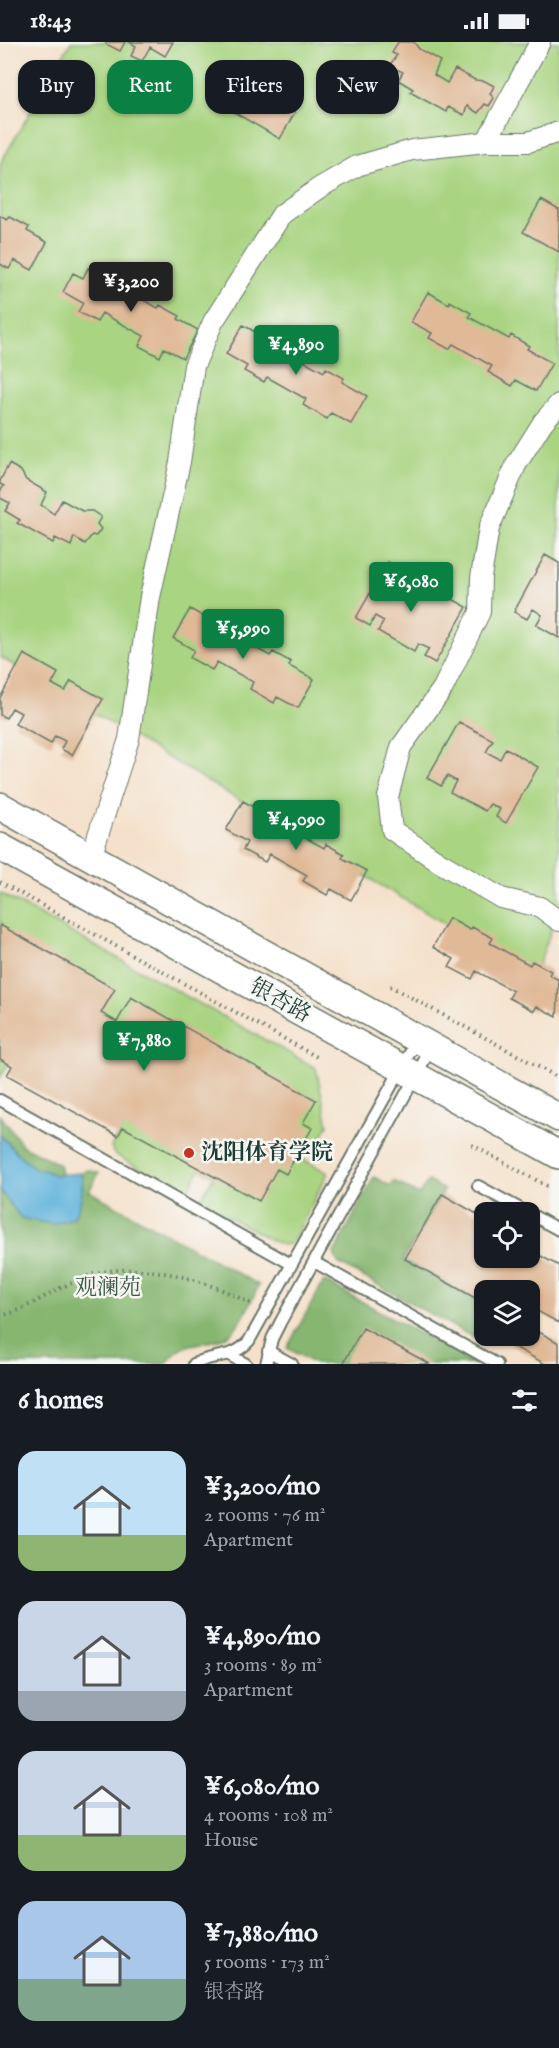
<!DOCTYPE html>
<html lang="en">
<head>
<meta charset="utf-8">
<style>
  :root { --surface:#171b24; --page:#20242c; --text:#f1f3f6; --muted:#9ea1a6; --accent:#0b8043 }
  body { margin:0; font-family:"IM FELL English","Noto Serif SC",serif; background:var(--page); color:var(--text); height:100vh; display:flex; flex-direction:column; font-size:22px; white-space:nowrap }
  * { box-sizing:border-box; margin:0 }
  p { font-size:20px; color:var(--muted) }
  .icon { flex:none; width:33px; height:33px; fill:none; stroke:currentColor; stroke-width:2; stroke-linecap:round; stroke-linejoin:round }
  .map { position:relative; height:1322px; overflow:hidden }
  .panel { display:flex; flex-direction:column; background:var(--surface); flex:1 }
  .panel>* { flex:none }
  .banner { position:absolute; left:18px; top:18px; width:524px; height:54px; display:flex; gap:12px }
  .controls { position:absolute; left:474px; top:1160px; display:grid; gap:12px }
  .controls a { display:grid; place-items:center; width:66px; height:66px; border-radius:12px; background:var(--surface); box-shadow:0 2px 4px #0004; font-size:30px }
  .price { position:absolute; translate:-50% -51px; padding:0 14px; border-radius:6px; background:var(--accent); color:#fff; font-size:20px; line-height:39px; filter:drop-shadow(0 2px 3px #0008) }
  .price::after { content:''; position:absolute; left:50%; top:36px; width:18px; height:14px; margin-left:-9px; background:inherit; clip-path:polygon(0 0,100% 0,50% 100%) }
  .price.on { background:#222; color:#fff }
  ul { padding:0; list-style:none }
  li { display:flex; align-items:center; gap:18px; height:150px; padding:0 18px }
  li span { display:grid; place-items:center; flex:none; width:168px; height:120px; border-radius:18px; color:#555 }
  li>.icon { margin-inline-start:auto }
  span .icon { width:72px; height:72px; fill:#fffc; stroke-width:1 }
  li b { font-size:26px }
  h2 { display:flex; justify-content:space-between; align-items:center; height:72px; padding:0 18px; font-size:26px }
  .chip { padding:0 21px; border-radius:18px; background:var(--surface); box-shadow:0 2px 4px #0004; font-size:21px; line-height:54px }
  .chip.on { background:var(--accent); color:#fff }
  .status { display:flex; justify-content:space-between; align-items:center; height:42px; padding:0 30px; background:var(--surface); direction:ltr }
  .status svg { height:16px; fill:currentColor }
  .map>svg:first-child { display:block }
  .green { fill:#a9d481; stroke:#64885a; stroke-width:1.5 }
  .forest { fill:#86b66f; stroke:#527a52; stroke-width:1.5 }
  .water { fill:#60b3dc; stroke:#407888; stroke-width:1.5 }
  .building { fill:#e0b997 }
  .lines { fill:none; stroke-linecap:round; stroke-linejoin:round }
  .lane-casing { stroke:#6a7669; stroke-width:14 }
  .street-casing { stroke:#6a7669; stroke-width:22 }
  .secondary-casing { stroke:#6a7669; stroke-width:30 }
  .path { stroke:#6a7669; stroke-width:4; stroke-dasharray:1.5 4.5; stroke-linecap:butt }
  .lane { stroke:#fff; stroke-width:10 }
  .street { stroke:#fff; stroke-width:20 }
  .secondary { stroke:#fff; stroke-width:27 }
  .poi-dot { fill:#c8321e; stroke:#f6f6f2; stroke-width:2 }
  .labels { text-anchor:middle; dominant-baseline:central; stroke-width:5; stroke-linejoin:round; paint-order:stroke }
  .street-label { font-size:22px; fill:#1f3d34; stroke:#f6f6f2 }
  .poi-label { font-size:22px; font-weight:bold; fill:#1f3d34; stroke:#f6f6f2; text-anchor:start }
  .park-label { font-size:22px; fill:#3b5b43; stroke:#f6f6f2 }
</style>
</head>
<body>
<div class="status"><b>18:43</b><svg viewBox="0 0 49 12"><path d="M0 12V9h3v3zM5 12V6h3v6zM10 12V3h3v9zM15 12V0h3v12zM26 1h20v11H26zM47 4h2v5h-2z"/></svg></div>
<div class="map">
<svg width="559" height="1322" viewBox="0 0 559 1322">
  <rect width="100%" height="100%" fill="#f6f6f2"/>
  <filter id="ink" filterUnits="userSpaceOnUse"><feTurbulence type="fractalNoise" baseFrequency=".0167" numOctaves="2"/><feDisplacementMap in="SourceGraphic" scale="12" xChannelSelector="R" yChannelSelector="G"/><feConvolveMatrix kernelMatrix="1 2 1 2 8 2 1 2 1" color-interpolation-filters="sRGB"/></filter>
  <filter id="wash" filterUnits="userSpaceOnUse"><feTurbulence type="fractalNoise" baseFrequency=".008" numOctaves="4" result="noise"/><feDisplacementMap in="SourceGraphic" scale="24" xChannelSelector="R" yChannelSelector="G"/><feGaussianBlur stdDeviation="1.35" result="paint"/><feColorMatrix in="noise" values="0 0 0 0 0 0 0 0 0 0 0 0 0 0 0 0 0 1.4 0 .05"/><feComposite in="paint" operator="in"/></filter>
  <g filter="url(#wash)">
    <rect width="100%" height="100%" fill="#f5e1cb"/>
    <!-- green -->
    <path class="green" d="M71,0H559V881L552,886L534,935L0,615V122Z
      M0,851L316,1026L328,1083L313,1110L302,1104L297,1114L328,1131L295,1195L289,1202L283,1203L275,1200L199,1159L214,1134L200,1127L186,1152L114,1112L111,1105L166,1007L52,943L0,1036Z"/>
    <!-- forest -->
    <path class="forest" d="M0,1073L23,1104L59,1122L61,1132L54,1133C48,1130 42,1130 36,1127C21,1119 12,1104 0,1093Z
      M88,1128L99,1131L89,1149L259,1243C252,1257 239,1289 225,1295C201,1306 187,1294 166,1322H0V1148L21,1176L83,1146L81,1131Z
      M374,1135L390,1144L394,1139L419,1153L428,1139L444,1148L403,1218L484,1262V1276L474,1296L338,1221L334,1211Z
      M324,1239L476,1322H315L287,1306Z"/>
    <!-- water -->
    <path class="water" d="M0,1093L17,1111L37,1128H44L55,1133L81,1131C84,1149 82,1160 73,1176L52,1182L21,1176L0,1148Z"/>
    <g id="blocks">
      <!-- building -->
      <path class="building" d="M107,0H125L120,9L106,2Z
        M129,0H173L165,14L150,5L142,19L131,14L136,4Z
        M398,0H414L419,7L440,19L434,33L447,41L455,27L475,38L485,39L494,44L490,52L494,56L489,64L485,62L478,71L467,64L464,73L448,65L446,70L410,50L413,47L398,38L403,30L389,24L397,13L392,11Z
        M244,25L258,33L250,46L265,55L274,40L287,48L280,59L295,70L280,97L208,55L223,30L237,37Z
        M541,158L559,168V210L523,190Z
        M0,174L7,178L10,175L29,185L27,189L47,200L32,228L14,218L9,227L0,222Z
        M88,226L98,232L100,229L123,241L121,246L158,266L160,263L180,274L178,277L198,288L183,316L164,306L160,315L139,304L144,294L102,271L97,280L78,270L83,261L63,250L73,231L83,236Z
        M428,250L449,262L450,259L471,271L469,275L509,297L511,293L529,304L527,307L552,321L536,349L516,338L512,344L488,330L492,324L453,302L449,307L429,296L432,291L411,280Z
        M243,283L264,295L265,292L286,304L284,308L324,330L326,326L344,336L342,340L367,354L351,382L331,371L327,377L303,363L306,357L267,335L264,340L244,329L247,324L226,312Z
        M9,422L21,429L26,438L47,450L41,463L54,472L62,458L82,469H92L101,475L97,482L101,487L96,494L92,493L85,502L74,495L71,504L55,496L53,501L17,481L20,478L5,469L10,461L0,456V449L4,444L0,442V439Z
        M545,513L559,521V596L536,583L542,573L533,567L527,577L514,570Z
        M388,520L421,539L415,550L428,557L434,547L467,565L435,621L424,615L429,607L418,602L414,610L378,589L384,579L375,574L370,584L356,576Z
        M190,567L211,579L212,576L233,588L231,592L270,614L273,610L291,620L289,624L314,637L298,666L277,655L274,661L250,647L253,640L217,620L212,628L190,616L194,608L173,596Z
        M24,612L58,631L52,642L65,649L71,639L103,657L72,713L61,707L65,699L55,694L51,702L15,682L21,671L12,666L6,676L0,673V656Z
        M459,680L493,698L486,710L500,717L506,706L538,725L506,781L496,775L500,767L490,762L485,769L450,750L456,739L447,734L441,744L427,736Z
        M243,759L264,771L265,768L286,779L284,784L324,806L326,802L344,812L342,816L367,829L351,858L331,847L327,853L303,839L307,833L270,812L265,820L243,808L247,800L226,788Z
        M449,876L470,888L472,885L493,896L490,901L530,923L532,919L551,929L549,933L559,938L557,975L537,964L534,969L509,956L513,949L476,929L472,937L449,925L454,917L433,905Z
        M0,883L115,947L101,971L117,980L131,955L316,1058L303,1081L312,1086L286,1132L277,1127L259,1159L123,1085L118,1094L7,1033L12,1024L0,1017Z
        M442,1152L484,1176V1215H530V1208L559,1224V1281L530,1265V1248H484V1261L405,1217Z
        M530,1285L559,1301V1322H545L511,1303L517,1293H530Z
        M363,1286L430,1322H343Z"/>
    </g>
  </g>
  <g filter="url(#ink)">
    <use href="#blocks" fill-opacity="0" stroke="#6a7669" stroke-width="1.5"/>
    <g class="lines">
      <!-- lane casing -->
      <g class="lane-casing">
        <path id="lane" d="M0,1058L291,1222
          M478,1144L526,1170
          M530,1172L559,1188
          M314,1220L497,1322
          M268,1309L292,1322
          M229,1313L246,1322
          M194,1322C215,1311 232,1318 249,1299L417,998
          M266,1322L272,1297L280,1281L431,1006"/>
      </g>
      <!-- street casing -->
      <g class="street-casing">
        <path id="street" d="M486,100H528L559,90
          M559,362L543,380L516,423L489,486L481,535L480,570L443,646L401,705L388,755L392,788L439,820L501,856L540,865L559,879
          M91,815L129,697L150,555L180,420L194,324L213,280L282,172L319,146L357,124L412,108L486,100L540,0"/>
      </g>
      <!-- secondary casing -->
      <g class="secondary-casing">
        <path id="secondary" d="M0,764L559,1076
          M0,805L559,1113"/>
      </g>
      <!-- path -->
      <path class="path" d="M0,840L317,1015
        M390,944L559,1036
        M472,1103L547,1144
        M0,1274C25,1269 44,1253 67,1243C78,1239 90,1232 102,1230C151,1221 210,1239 253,1263"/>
      <!-- lane -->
      <use href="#lane" class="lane"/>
      <!-- street -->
      <use href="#street" class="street"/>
      <!-- secondary -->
      <use href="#secondary" class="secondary"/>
    </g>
  </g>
  <!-- markers -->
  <circle class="poi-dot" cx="189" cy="1111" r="6"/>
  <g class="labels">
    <!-- street labels -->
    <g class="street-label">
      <text transform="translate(280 959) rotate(29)">银杏路</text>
    </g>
    <!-- poi labels -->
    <g class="poi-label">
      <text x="201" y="1111">沈阳体育学院</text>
    </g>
    <!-- park labels -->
    <g class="park-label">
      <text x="108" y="1246">观澜苑</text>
    </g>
  </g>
</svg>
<div class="controls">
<a><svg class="icon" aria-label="locate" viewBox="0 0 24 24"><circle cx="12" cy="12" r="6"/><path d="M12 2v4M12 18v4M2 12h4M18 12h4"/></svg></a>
<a><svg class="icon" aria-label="layers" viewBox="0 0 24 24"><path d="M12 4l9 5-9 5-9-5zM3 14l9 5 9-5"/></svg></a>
</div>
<b class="price on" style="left:131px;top:271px">¥3,200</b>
<b class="price" style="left:296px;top:334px">¥4,890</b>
<b class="price" style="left:411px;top:571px">¥6,080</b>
<b class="price" style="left:243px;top:618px">¥5,990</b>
<b class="price" style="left:296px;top:809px">¥4,090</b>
<b class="price" style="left:144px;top:1030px">¥7,880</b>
<div class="banner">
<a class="chip">Buy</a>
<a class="chip on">Rent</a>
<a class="chip">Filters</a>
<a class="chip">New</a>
</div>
</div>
<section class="panel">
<h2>6 homes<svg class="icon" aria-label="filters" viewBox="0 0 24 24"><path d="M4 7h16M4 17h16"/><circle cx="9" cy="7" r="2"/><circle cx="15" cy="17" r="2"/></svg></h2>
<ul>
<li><span style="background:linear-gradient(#bfe0f5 70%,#8fb573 0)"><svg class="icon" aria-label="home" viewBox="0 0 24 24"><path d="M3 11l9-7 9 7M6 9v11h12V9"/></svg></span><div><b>¥3,200/mo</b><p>2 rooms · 76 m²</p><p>Apartment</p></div></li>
<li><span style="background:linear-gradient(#c9d6e8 75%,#9aa5b1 0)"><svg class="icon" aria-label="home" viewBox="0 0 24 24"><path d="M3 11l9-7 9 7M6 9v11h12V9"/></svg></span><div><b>¥4,890/mo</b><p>3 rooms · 89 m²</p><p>Apartment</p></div></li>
<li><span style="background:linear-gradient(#c9d6e8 70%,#8fb573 0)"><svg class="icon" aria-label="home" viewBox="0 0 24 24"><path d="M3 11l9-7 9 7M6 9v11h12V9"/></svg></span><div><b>¥6,080/mo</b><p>4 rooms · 108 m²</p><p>House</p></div></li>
<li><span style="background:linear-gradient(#a9c7e8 65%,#7fa58c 0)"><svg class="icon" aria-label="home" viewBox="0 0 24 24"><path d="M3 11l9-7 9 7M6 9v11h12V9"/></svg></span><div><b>¥7,880/mo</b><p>5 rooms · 173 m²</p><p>银杏路</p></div></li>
</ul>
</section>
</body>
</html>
